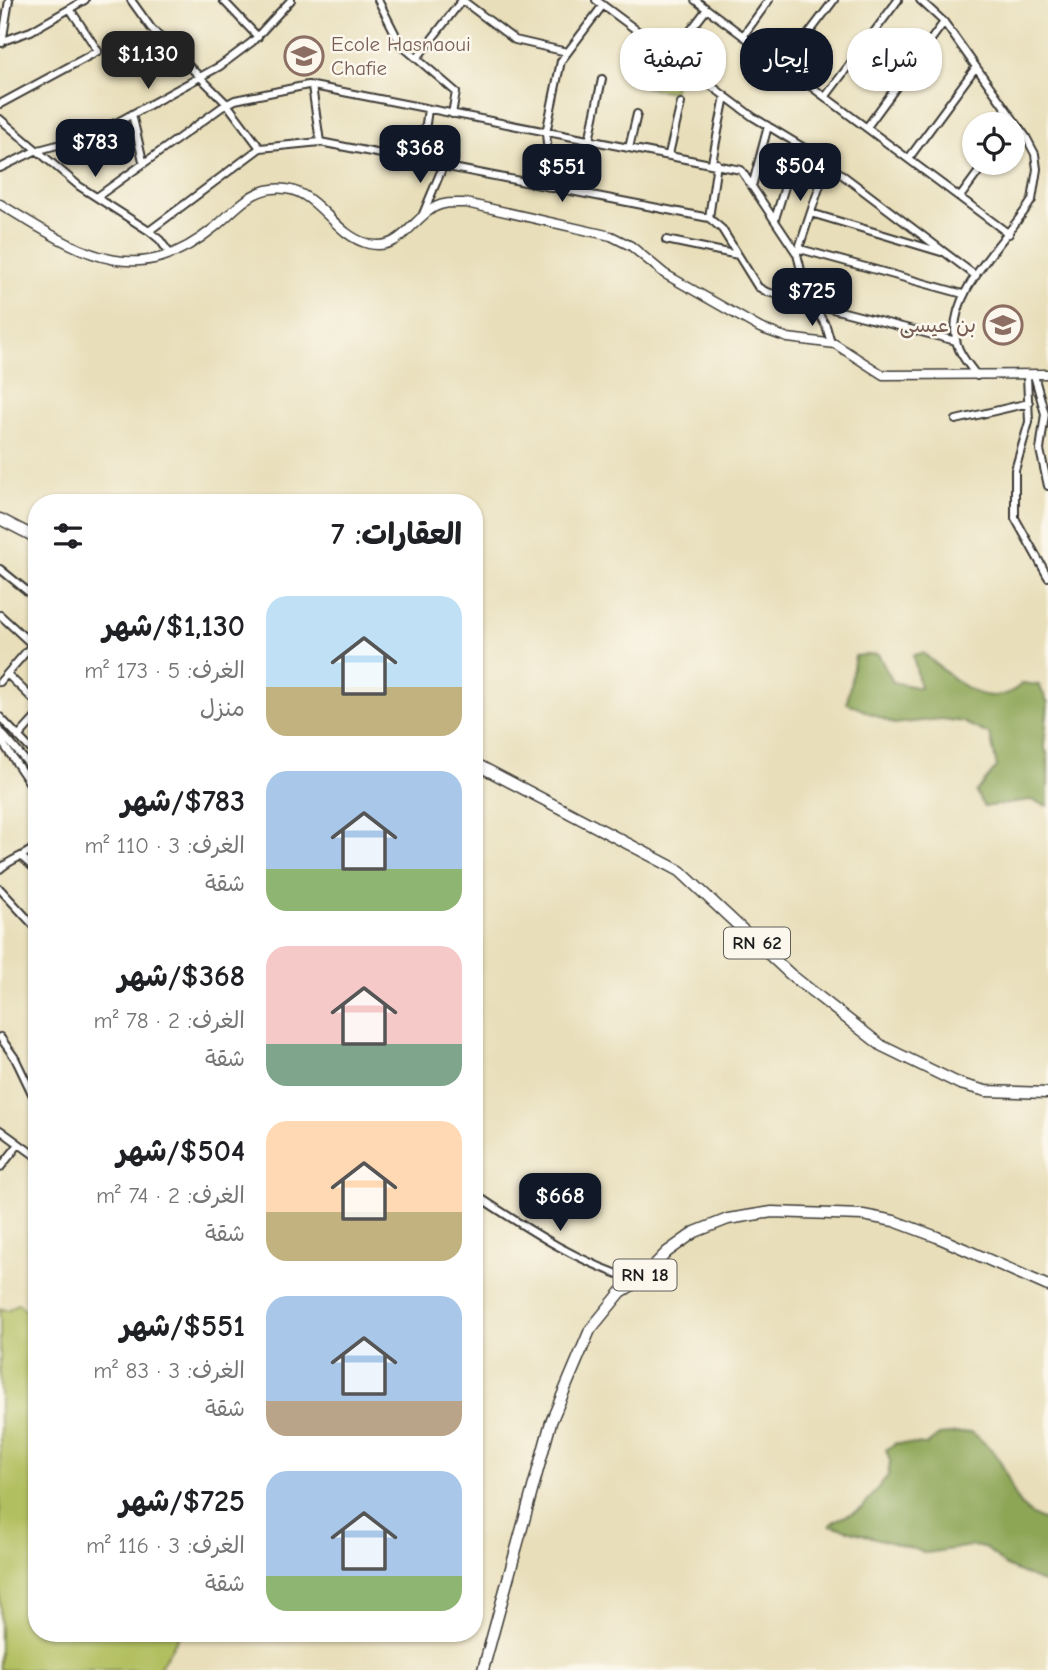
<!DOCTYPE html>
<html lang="ar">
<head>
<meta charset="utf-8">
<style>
  :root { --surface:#fff; --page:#f6f6f6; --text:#202124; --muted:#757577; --accent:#111827 }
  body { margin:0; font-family:"Comic Neue","Playpen Sans Arabic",sans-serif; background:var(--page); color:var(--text); direction:rtl; height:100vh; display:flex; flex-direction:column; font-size:26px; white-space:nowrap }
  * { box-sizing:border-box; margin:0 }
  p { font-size:23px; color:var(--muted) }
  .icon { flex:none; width:38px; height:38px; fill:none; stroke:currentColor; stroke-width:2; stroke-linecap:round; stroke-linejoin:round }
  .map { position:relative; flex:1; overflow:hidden; direction:ltr }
  .panel { position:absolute; left:28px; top:494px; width:455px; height:1148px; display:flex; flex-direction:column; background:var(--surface); border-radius:28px; box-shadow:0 2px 5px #0004; direction:rtl }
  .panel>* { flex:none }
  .banner { position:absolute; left:504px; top:28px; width:438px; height:63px; direction:rtl; display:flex; gap:14px }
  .fabs { position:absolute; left:962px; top:112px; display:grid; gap:14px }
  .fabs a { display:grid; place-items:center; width:63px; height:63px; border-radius:50%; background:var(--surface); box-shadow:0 2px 5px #0004; font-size:35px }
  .price { position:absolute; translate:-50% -60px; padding:0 16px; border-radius:14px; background:var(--accent); color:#fff; font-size:23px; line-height:46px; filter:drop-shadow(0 2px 4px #0008) }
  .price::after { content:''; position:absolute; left:50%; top:42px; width:21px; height:16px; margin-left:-10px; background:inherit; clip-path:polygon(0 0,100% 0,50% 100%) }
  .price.on { background:#222; color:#fff }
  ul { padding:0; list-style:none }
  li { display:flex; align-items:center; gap:21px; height:175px; padding:0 21px }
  li span { display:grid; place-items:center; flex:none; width:196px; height:140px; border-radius:21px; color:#555 }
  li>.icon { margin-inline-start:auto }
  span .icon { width:84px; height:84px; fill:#fffc; stroke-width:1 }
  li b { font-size:30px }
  h2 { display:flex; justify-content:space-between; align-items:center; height:84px; padding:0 21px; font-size:30px }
  .chip { padding:0 24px; border-radius:28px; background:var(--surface); box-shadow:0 2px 5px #0004; font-size:24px; line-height:63px }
  .chip.on { background:var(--accent); color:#fff }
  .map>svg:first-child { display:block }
  .green { fill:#b2bf61; stroke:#676e3e; stroke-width:2 }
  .forest { fill:#8da657; stroke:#54613a; stroke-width:2 }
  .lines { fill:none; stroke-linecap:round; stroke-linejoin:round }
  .minor-casing { stroke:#3b3934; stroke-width:10 }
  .tertiary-casing { stroke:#3b3934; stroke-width:11 }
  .primary-casing { stroke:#3b3934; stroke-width:13 }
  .minor { stroke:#fff; stroke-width:6 }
  .tertiary { stroke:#fff; stroke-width:8 }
  .primary { stroke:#fff; stroke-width:10 }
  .labels { text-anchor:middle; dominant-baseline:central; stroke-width:5; stroke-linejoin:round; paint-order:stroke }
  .shield { fill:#fbf7ec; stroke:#5f5e5a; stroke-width:2 }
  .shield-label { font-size:19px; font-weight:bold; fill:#1c1c1c }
  .education-label { font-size:21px; fill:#785e54; stroke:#fbf7ec; text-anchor:start }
</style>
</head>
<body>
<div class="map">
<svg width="1048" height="1670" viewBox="0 0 1048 1670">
  <rect width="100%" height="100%" fill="#fbf7ec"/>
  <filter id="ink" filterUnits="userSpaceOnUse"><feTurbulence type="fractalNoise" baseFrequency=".0143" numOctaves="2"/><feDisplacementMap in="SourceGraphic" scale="14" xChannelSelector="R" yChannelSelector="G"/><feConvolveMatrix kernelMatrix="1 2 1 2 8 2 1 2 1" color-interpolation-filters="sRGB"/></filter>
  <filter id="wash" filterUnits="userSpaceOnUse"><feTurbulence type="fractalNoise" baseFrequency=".00686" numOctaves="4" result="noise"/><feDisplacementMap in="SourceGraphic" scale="28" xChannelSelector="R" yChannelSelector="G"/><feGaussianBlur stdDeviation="1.57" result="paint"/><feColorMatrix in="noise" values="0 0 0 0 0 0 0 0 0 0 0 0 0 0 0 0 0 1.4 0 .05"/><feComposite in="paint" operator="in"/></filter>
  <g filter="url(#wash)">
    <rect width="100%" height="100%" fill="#e8deb9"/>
    <!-- green -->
    <path class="green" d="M642,65L677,71L673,92L638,86Z
      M18,1303L37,1320V1633H181L158,1670H0V1309L8,1310Z"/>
    <!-- forest -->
    <path class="forest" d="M923,653C953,677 986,717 1023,683L1039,685L1048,703L1044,746L1048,756V806L1031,800L984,807L976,792L997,767L990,735L963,722L942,719L894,724L847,703L855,656L878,654L893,682L920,688L913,655Z
      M972,1432C979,1439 990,1446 996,1455C1016,1483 1008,1509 1048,1522V1585L1004,1565L986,1548L971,1546L927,1553L830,1525C840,1514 854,1517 864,1506C873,1497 878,1485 888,1476L890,1461L886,1450L896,1443L926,1445L939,1435Z"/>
  </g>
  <g filter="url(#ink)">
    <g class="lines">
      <!-- minor casing -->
      <g class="minor-casing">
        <path id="minor" d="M131,0L151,28L227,104L260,148
          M223,0L258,37
          M378,0L401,45L456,92L452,114
          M462,0L515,40L567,52
          M596,0L753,117L816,155L976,276
          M695,0L1009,234
          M920,0L944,22L1026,137L1035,154L1037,169L1032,200C1008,240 943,294 957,344C960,356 970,366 977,376
          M743,36L769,0
          M3,41L31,31L85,0
          M2,43L9,0
          M671,56L707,9
          M418,57L462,0
          M784,66L834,0
          M312,86L320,142
          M826,96L898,0
          M0,104L98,51L70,9
          M132,114L143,161
          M0,119L79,186L149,231L160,240L170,254
          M867,127L944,22
          M589,141L602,79
          M629,148L637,114
          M669,154L681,103
          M909,158L976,67
          M421,160L428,109
          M712,162L725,96
          M0,168L35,151L65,143L118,122L220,66L252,42L291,0
          M753,183L768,126
          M551,188L546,133L561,61L603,5
          M97,197L222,107L235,100L308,85L741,170L797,254L809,303
          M960,197L985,163
          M811,213L941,252
          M423,214L444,164
          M709,218L717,163
          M775,219L798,144
          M149,231L260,148L320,142L709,218L722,229L758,287L767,292L956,341
          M666,240L738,255
          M800,249L963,294
          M798,251L827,164
          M813,304L826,326L831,343
          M1034,375L1045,414L1040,450L1048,486
          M1027,376L1029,422L1015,470V518L1048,577
          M956,420L1029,403
          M0,569L37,599
          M0,615L37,649
          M7,674L37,703
          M0,682L32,645
          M0,717L37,756
          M0,731L37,774
          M18,737L37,716
          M0,739L37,794
          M23,858L37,871
          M0,869C12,858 25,857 37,845
          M0,889L37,929
          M0,1037L15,1058L37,1104
          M0,1130L37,1157
          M0,1168L19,1144
          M474,1190L482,1199C532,1232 581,1264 639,1281"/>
      </g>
      <!-- tertiary casing -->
      <g class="tertiary-casing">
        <path id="tertiary" d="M0,204C77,250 133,294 215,227C232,213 249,191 272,189C318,183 329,234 369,244C401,251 411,220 435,207C445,202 455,203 466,203L611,236L631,246L665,274L760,328L788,338L835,344L883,375L1048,374"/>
      </g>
      <!-- primary casing -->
      <g class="primary-casing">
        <path id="primary" d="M0,519L37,538
          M474,763L680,871L790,974L882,1046L960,1084L986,1091L1048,1093
          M483,1670L551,1422L590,1330L621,1292L639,1281L667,1252L695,1232L728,1219L772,1212L863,1215L894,1221L937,1237L1048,1286"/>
      </g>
      <!-- minor -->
      <use href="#minor" class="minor"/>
      <!-- tertiary -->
      <use href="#tertiary" class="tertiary"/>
      <!-- primary -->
      <use href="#primary" class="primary"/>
    </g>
  </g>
  <!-- icons -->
  <defs>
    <g id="school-ring" transform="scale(2.0125)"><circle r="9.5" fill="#fbf7ec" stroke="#8d6e63" stroke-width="1.5"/><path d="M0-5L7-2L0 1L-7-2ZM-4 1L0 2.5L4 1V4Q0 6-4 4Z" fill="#8d6e63"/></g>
  </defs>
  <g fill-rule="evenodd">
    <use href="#school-ring" x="304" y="56"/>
    <use href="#school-ring" x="1003" y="325"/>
  </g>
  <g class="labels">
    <!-- shield labels -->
    <g class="shield">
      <rect x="724" y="927.5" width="66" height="31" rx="5"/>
      <rect x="613.5" y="1259.5" width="63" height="31" rx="5"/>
    </g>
    <g class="shield-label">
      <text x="757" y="943">RN 62</text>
      <text x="645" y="1275">RN 18</text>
    </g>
    <!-- education labels -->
    <g class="education-label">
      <text x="331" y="44">Ecole Hasnaoui<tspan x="331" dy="24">Chafie</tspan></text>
      <text x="976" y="325" text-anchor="end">بن عيسى</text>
    </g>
  </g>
</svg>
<div class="fabs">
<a><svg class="icon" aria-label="locate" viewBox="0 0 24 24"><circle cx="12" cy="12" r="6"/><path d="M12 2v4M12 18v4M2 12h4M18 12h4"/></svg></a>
</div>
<b class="price on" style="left:148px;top:91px">$1,130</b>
<b class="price" style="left:95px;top:179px">$783</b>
<b class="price" style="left:420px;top:185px">$368</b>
<b class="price" style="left:800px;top:203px">$504</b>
<b class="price" style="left:562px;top:204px">$551</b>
<b class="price" style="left:812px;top:328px">$725</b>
<b class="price" style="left:560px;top:1233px">$668</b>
<div class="banner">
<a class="chip">شراء</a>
<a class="chip on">إيجار</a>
<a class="chip">تصفية</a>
</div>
<section class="panel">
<h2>العقارات: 7<svg class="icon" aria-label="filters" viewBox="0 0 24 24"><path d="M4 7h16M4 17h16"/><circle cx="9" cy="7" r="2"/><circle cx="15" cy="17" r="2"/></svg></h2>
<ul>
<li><span style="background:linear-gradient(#bfe0f5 65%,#c2b280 0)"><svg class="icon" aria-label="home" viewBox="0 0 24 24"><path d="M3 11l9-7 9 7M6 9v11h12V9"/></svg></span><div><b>$1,130/شهر</b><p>الغرف: 5 · 173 m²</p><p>منزل</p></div></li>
<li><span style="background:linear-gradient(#a9c7e8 70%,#8fb573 0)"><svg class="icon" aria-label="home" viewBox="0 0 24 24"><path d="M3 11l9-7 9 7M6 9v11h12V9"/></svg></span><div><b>$783/شهر</b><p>الغرف: 3 · 110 m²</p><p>شقة</p></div></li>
<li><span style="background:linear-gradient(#f6c9c9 70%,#7fa58c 0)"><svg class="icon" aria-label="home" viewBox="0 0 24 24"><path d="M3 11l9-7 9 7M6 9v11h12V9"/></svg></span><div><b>$368/شهر</b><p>الغرف: 2 · 78 m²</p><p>شقة</p></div></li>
<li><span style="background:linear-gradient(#ffd9b3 65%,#c2b280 0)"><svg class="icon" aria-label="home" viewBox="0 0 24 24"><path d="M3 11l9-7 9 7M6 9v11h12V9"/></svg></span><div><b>$504/شهر</b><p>الغرف: 2 · 74 m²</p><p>شقة</p></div></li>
<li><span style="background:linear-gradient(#a9c7e8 75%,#b9a48a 0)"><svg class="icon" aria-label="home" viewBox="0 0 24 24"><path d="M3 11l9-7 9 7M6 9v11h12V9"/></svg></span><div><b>$551/شهر</b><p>الغرف: 3 · 83 m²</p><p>شقة</p></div></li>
<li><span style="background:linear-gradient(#a9c7e8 75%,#8fb573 0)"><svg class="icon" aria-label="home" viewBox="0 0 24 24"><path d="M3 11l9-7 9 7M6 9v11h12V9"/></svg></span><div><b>$725/شهر</b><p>الغرف: 3 · 116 m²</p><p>شقة</p></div></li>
</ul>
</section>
</div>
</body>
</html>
